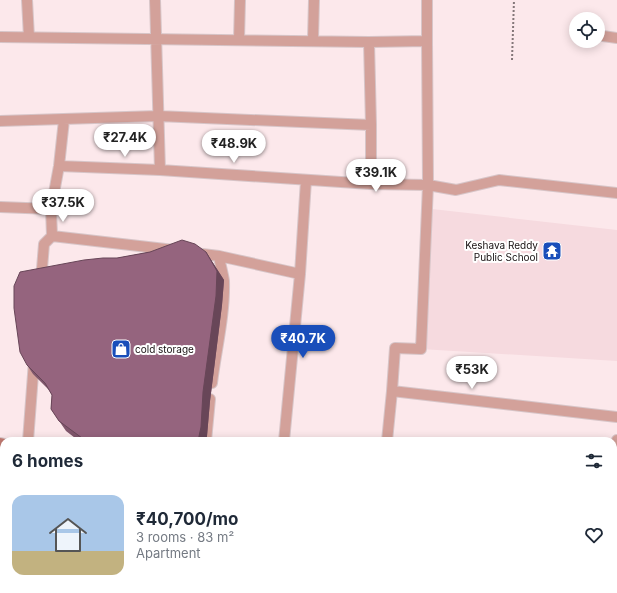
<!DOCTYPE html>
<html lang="en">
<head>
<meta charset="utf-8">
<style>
  :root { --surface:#fff; --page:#f2f2f3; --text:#1f2937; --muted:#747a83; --line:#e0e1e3; --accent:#194eba }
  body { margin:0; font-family:Inter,sans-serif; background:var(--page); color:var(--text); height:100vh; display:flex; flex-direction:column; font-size:15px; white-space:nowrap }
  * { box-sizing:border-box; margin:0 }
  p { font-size:13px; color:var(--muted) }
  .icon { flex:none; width:22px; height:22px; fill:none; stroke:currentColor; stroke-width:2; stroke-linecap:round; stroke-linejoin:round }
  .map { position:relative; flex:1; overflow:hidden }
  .side { position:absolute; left:0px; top:437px; width:617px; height:156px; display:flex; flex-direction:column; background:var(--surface); border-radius:12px 12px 0 0; box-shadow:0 2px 10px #0003 }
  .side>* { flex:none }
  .fabs { position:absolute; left:569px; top:12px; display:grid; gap:8px }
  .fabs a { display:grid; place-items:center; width:36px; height:36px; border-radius:50%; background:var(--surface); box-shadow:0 2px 10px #0003; font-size:20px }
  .price { position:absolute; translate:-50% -34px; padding:0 9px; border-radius:14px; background:#fff; color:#222; font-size:13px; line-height:26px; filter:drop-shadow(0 1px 2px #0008) }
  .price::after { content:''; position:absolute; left:50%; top:24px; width:12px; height:9px; margin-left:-6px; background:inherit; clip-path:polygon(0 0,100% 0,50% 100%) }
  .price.active { background:var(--accent); color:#fff }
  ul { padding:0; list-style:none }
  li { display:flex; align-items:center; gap:12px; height:100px; padding:0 12px }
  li+li { border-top:1px solid var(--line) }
  li span { display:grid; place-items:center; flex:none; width:112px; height:80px; border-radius:12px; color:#555 }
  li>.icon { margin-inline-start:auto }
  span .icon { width:48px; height:48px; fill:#fffc; stroke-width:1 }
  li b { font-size:17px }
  h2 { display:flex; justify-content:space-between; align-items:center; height:48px; padding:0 12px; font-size:17px }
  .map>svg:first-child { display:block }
  .built { fill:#f6dadf }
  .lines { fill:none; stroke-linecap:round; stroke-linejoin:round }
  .minor-casing { stroke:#d7c5c8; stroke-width:12 }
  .secondary-casing { stroke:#d7c5c8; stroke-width:16 }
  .path { stroke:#847779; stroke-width:2; stroke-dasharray:2 2; stroke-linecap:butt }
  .minor { stroke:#d3a19a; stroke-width:10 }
  .secondary { stroke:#c27b72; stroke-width:14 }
  .wall { fill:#80566c }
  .shaded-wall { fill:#684658 }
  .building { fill:#95647e; stroke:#684658 }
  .labels { text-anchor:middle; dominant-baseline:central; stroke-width:4; stroke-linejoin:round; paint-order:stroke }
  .poi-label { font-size:10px; fill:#171011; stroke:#fff; text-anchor:end }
</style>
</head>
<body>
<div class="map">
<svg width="617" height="593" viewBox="0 0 617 593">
  <rect width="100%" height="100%" fill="#fce8eb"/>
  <!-- built -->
  <path class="built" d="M432,209L617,230V361L421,349Z
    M549,589H591V593H548Z"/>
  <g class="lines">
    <!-- minor casing -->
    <g class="minor-casing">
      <path id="minor" d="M27,0L29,37
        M603,36L617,38
        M0,37L369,42L371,125L158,116L0,121
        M239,40L240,0
        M313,40L314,0
        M427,41L428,185L456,190L499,180L617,193
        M369,42L427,41V0
        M59,166L160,170L155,0
        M160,170L371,184V125
        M371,184L428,185L421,349L395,348L392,391
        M0,207L51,209L59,166L64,120
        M51,209L52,236
        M194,253L219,256L300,274L306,180
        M41,281L44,244L52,236L174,250
        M212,383C216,350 225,315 224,281C223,273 220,264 219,256
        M28,441L34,361
        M206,441L210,399
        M284,441L300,274
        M387,441L392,391L617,417
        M613,474L617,440
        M0,527L4,528
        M393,589L435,593
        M11,593V589
        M267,593L268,589
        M370,593V589
        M502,593L503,589"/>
    </g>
    <!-- secondary casing -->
    <g class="secondary-casing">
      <path id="secondary" d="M0,445L4,446
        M613,531L617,532"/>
    </g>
    <!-- path -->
    <path class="path" d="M512,60L514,0"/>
    <!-- minor -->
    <use href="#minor" class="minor"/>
    <!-- secondary -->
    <use href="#secondary" class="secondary"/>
  </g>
  <!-- wall -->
  <path class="wall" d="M150,252H206L224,280L222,305L210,401L207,436L206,441H79L66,431L51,409L52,395L49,390L33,374L27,365L117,258Z"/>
  <!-- shaded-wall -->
  <path class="shaded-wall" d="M206,252L224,280L222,305L210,401L207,436L206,441H198L203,392Z"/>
  <!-- building -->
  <path class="building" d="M182,240L195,244L206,252L217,271L216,296L203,392L201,427L198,441H84L82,438L59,421L51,409L52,395L45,383L27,365L20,352L14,308V286L20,272L84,260L103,258H117L150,252Z"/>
  <!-- icons -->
  <defs>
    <g id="temple-square" transform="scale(1)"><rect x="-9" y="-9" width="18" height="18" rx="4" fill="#194eba" stroke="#fff"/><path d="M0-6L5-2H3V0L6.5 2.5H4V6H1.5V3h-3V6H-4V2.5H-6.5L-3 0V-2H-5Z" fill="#fff"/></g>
    <g id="shop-square" transform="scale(1)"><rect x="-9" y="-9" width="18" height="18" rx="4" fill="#194eba" stroke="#fff"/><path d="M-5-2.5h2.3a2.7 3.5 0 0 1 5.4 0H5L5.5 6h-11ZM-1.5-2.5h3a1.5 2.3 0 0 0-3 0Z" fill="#fff"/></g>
  </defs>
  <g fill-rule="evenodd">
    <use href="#temple-square" x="552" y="251"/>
    <use href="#shop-square" x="121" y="349"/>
  </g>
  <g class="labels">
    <!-- poi labels -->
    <g class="poi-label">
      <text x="538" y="245">Keshava Reddy<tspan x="538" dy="12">Public School</tspan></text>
      <text x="135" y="349" text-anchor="start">cold storage</text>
    </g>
  </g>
</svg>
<div class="fabs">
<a><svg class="icon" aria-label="locate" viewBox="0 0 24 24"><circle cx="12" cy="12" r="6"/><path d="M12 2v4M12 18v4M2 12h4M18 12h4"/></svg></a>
</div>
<b class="price" style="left:125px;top:158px">₹27.4K</b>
<b class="price" style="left:234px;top:164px">₹48.9K</b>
<b class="price" style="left:376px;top:193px">₹39.1K</b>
<b class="price" style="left:63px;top:223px">₹37.5K</b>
<b class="price active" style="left:303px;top:359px">₹40.7K</b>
<b class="price" style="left:472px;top:390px">₹53K</b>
<section class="side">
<h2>6 homes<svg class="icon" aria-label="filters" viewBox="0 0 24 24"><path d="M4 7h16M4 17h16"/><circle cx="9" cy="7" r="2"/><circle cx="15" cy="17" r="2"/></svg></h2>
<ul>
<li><span style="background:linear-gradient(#a9c7e8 70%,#c2b280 0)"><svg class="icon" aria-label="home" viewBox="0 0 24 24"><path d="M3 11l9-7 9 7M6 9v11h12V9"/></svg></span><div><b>₹40,700/mo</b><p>3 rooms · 83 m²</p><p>Apartment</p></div><svg class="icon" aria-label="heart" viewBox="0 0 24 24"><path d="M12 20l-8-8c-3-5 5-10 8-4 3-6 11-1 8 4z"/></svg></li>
</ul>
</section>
</div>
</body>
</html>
